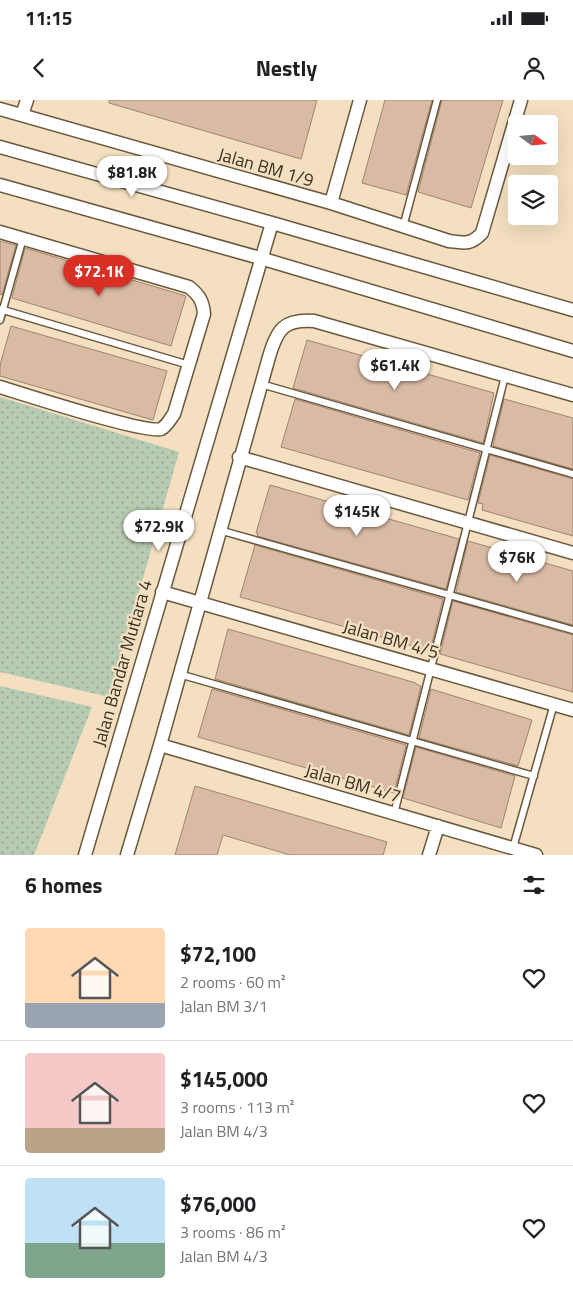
<!DOCTYPE html>
<html lang="en">
<head>
<meta charset="utf-8">
<style>
  :root { --surface:#fff; --page:#f6f6f6; --text:#202124; --muted:#757577; --line:#e0e0e0; --accent:#d93025 }
  body { margin:0; font-family:"Titillium Web",sans-serif; background:var(--page); color:var(--text); height:100vh; display:flex; flex-direction:column; font-size:19px; white-space:nowrap }
  * { box-sizing:border-box; margin:0 }
  p { font-size:16px; color:var(--muted) }
  .icon { flex:none; width:28px; height:28px; fill:none; stroke:currentColor; stroke-width:2; stroke-linecap:round; stroke-linejoin:round }
  .map { position:relative; height:755px; overflow:hidden }
  .panel { display:flex; flex-direction:column; background:var(--surface); flex:1 }
  .panel>* { flex:none }
  .needle { width:32px; rotate:106deg }
  .controls { position:absolute; left:508px; top:15px; display:grid; gap:10px }
  .controls a { display:grid; place-items:center; width:50px; height:50px; border-radius:5px; background:var(--surface); box-shadow:0 5px 20px #0002; font-size:25px }
  .price { position:absolute; translate:-50% -42px; padding:0 11px; border-radius:18px; background:#fff; color:#222; font-size:16px; line-height:32px; filter:drop-shadow(0 1px 2px #0008) }
  .price::after { content:''; position:absolute; left:50%; top:30px; width:15px; height:11px; margin-left:-8px; background:inherit; clip-path:polygon(0 0,100% 0,50% 100%) }
  .price.on { background:var(--accent); color:#fff }
  ul { padding:0; list-style:none }
  li { display:flex; align-items:center; gap:15px; height:125px; padding:0 25px }
  li+li { border-top:1px solid var(--line) }
  li span { display:grid; place-items:center; flex:none; width:140px; height:100px; border-radius:5px; color:#555 }
  li>.icon { margin-inline-start:auto }
  span .icon { width:60px; height:60px; fill:#fffc; stroke-width:1 }
  li b { font-size:21px }
  h2 { display:flex; justify-content:space-between; align-items:center; height:60px; padding:0 25px; font-size:21px }
  .status { display:flex; justify-content:space-between; align-items:center; height:35px; padding:0 25px; background:var(--surface); direction:ltr }
  .status svg { height:14px; fill:currentColor }
  header { display:flex; justify-content:space-between; align-items:center; height:65px; padding:0 25px; background:var(--surface); font-size:22px; font-weight:700 }
  .map>svg:first-child { display:block }
  .grass { fill:url(#grass-dots) }
  .building { fill:#d9baa4; stroke:#a1846f }
  .lines { fill:none; stroke-linecap:round; stroke-linejoin:round }
  .service-casing { stroke:#6a583d; stroke-width:9 }
  .minor-casing { stroke:#6a583d; stroke-width:15 }
  .service { stroke:#fff; stroke-width:6 }
  .minor { stroke:#fff; stroke-width:12 }
  .labels { text-anchor:middle; dominant-baseline:central; stroke-width:4.5; stroke-linejoin:round; paint-order:stroke }
  .street-label { font-size:18px; fill:#383124; stroke:#f4e0c0 }
</style>
</head>
<body>
<div class="status"><b>11:15</b><svg viewBox="0 0 49 12"><path d="M0 12V9h3v3zM5 12V6h3v6zM10 12V3h3v9zM15 12V0h3v12zM26 1h20v11H26zM47 4h2v5h-2z"/></svg></div>
<header><svg class="icon" aria-label="back" viewBox="0 0 24 24"><path d="M15 5l-7 7 7 7"/></svg>Nestly<svg class="icon" aria-label="person" viewBox="0 0 24 24"><circle cx="12" cy="8" r="4"/><path d="M4 21q1-7 8-7t8 7"/></svg></header>
<div class="map">
<svg width="573" height="755" viewBox="0 0 573 755">
  <defs>
    <pattern id="grass-dots" width="8" height="8" patternUnits="userSpaceOnUse" patternTransform="scale(1.25)"><rect width="8" height="8" fill="#b7cab2"/><path d="M2 2h.1M6 6h.1" fill="none" stroke="#96a591" stroke-width="1.8" stroke-linecap="round"/></pattern>
  </defs>
  <rect width="100%" height="100%" fill="#f4e0c0"/>
  <!-- grass -->
  <path class="grass" d="M0,297L179,352L109,597L0,572Z
    M0,586L92,607L34,755H0Z"/>
  <!-- building -->
  <path class="building" d="M109,0H317L301,59L109,3Z
    M385,0H432L406,95L362,83Z
    M442,0H503L471,108L418,92Z
    M0,141L16,145L2,195L0,194Z
    M25,148L186,196L171,246L12,198Z
    M11,226L167,271L153,320L0,276V265Z
    M307,240L494,293L483,343L293,288Z
    M295,299L480,353L468,400L281,347Z
    M504,299L573,318V369L493,346Z
    M490,355L573,379V436L482,410L483,404L478,403Z
    M270,385L459,439L446,489L257,436L258,433H256Z
    M468,441L573,471V525L456,492Z
    M255,445L443,499L430,551L240,497Z
    M453,501L573,535V592L440,554Z
    M228,529L416,583V584L421,586L409,635L215,579Z
    M212,589L406,645L394,693L198,637Z
    M431,589L532,620L518,666L419,638Z
    M416,647L515,676L501,728L403,698Z
    M195,686L387,742L383,755H290L223,735L217,755H175Z"/>
  <g class="lines">
    <!-- service casing -->
    <g class="service-casing">
      <path id="service" d="M403,127L437,0
        M0,209L189,265
        M0,220L23,138
        M261,284L573,374
        M219,430L573,530
        M179,574L534,676
        M394,714L505,276
        M513,748L554,604"/>
    </g>
    <!-- minor casing -->
    <g class="minor-casing">
      <path id="minor" d="M0,9L331,103L449,141C464,143 471,145 482,133L521,0
        M22,15L27,0
        M0,47L272,123L573,210
        M0,85L260,158L573,251
        M331,103L360,0
        M0,132L189,187C199,195 203,201 204,214L174,314C170,319 167,326 161,329C146,334 23,294 0,287
        M239,357L573,453
        M162,492L573,610
        M160,645L536,755
        M85,755L272,123
        M127,755L160,645L269,257C277,229 284,219 314,221L573,295
        M429,755L438,726"/>
    </g>
    <!-- service -->
    <use href="#service" class="service"/>
    <!-- minor -->
    <use href="#minor" class="minor"/>
  </g>
  <g class="labels">
    <!-- street labels -->
    <g class="street-label">
      <text transform="translate(266 67) rotate(16)">Jalan BM 1/9</text>
      <text transform="translate(391 539) rotate(16)">Jalan BM 4/5</text>
      <text transform="translate(122 563) rotate(-74)">Jalan Bandar Mutiara 4</text>
      <text transform="translate(353 683) rotate(16)">Jalan BM 4/7</text>
    </g>
  </g>
</svg>
<div class="controls">
<a><svg class="needle" viewBox="-14 -14 28 28"><path d="M0-13l5 13h-10z" fill="#e53935"/><path d="M0 13l5-13h-10z" fill="#757577"/></svg></a>
<a><svg class="icon" aria-label="layers" viewBox="0 0 24 24"><path d="M12 4l9 5-9 5-9-5zM3 14l9 5 9-5"/></svg></a>
</div>
<b class="price" style="left:132px;top:98px">$81.8K</b>
<b class="price on" style="left:99px;top:197px">$72.1K</b>
<b class="price" style="left:395px;top:291px">$61.4K</b>
<b class="price" style="left:357px;top:437px">$145K</b>
<b class="price" style="left:159px;top:452px">$72.9K</b>
<b class="price" style="left:517px;top:483px">$76K</b>
</div>
<section class="panel">
<h2>6 homes<svg class="icon" aria-label="filters" viewBox="0 0 24 24"><path d="M4 7h16M4 17h16"/><circle cx="9" cy="7" r="2"/><circle cx="15" cy="17" r="2"/></svg></h2>
<ul>
<li><span style="background:linear-gradient(#ffd9b3 75%,#9aa5b1 0)"><svg class="icon" aria-label="home" viewBox="0 0 24 24"><path d="M3 11l9-7 9 7M6 9v11h12V9"/></svg></span><div><b>$72,100</b><p>2 rooms · 60 m²</p><p>Jalan BM 3/1</p></div><svg class="icon" aria-label="heart" viewBox="0 0 24 24"><path d="M12 20l-8-8c-3-5 5-10 8-4 3-6 11-1 8 4z"/></svg></li>
<li><span style="background:linear-gradient(#f6c9c9 75%,#b9a48a 0)"><svg class="icon" aria-label="home" viewBox="0 0 24 24"><path d="M3 11l9-7 9 7M6 9v11h12V9"/></svg></span><div><b>$145,000</b><p>3 rooms · 113 m²</p><p>Jalan BM 4/3</p></div><svg class="icon" aria-label="heart" viewBox="0 0 24 24"><path d="M12 20l-8-8c-3-5 5-10 8-4 3-6 11-1 8 4z"/></svg></li>
<li><span style="background:linear-gradient(#bfe0f5 65%,#7fa58c 0)"><svg class="icon" aria-label="home" viewBox="0 0 24 24"><path d="M3 11l9-7 9 7M6 9v11h12V9"/></svg></span><div><b>$76,000</b><p>3 rooms · 86 m²</p><p>Jalan BM 4/3</p></div><svg class="icon" aria-label="heart" viewBox="0 0 24 24"><path d="M12 20l-8-8c-3-5 5-10 8-4 3-6 11-1 8 4z"/></svg></li>
</ul>
</section>
</body>
</html>
